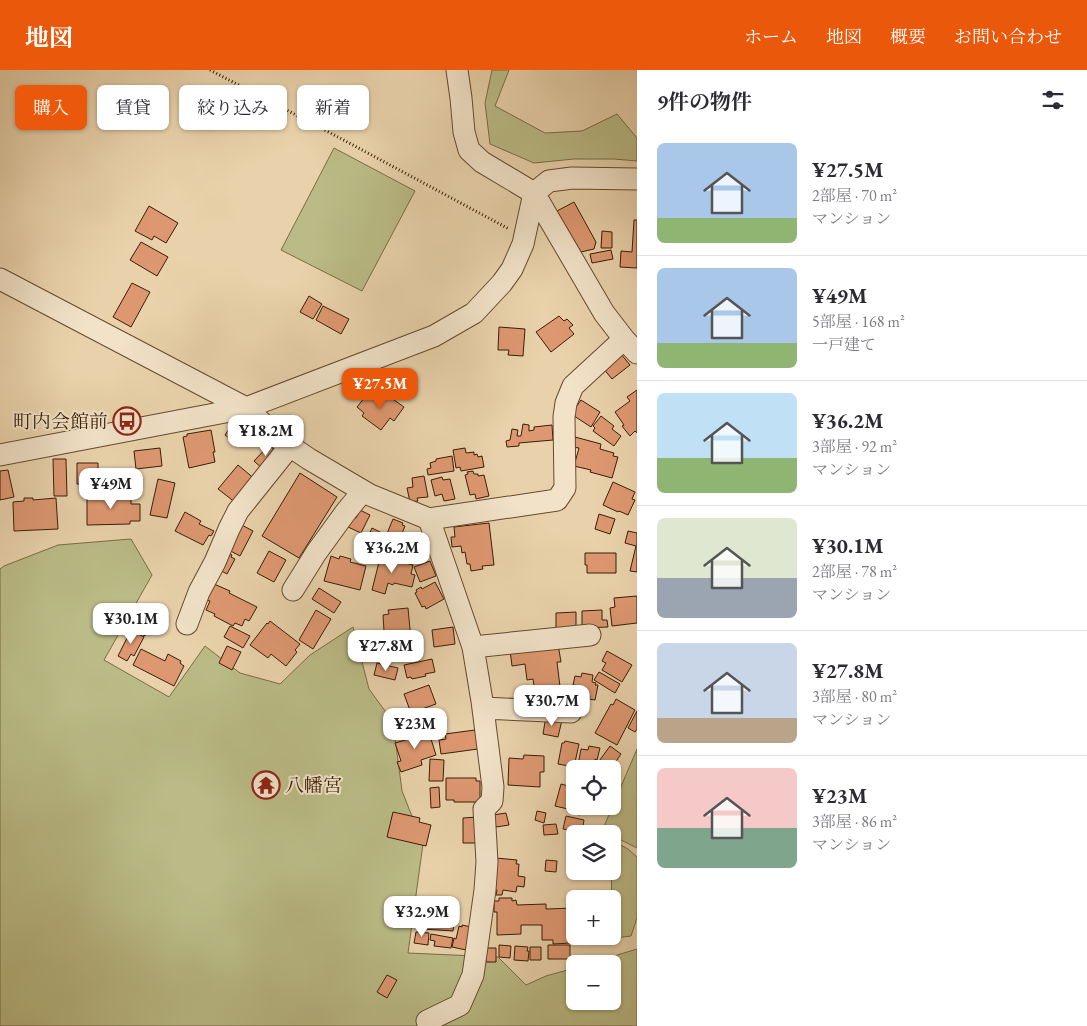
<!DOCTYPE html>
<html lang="ja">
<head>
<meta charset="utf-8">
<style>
  :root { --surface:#fff; --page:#f7f7f7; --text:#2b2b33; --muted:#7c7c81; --line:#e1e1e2; --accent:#ea580c }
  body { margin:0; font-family:"EB Garamond","Noto Serif JP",serif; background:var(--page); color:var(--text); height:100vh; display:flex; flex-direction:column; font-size:19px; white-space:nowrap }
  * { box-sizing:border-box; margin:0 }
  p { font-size:16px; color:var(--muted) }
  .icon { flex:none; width:28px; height:28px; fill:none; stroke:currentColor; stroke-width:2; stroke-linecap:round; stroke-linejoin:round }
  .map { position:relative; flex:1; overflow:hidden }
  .drawer { display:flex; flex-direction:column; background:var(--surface); width:450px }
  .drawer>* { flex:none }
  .hud { position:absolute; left:15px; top:15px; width:475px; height:45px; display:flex; gap:10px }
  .tools { position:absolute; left:566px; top:690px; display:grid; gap:10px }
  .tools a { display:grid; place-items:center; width:55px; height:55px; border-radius:8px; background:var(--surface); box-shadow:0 1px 4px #0004; font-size:25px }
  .price { position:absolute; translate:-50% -42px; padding:0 11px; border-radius:10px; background:#fff; color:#222; font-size:16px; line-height:32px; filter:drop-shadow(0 1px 2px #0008) }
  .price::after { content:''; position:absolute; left:50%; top:30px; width:15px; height:11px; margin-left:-8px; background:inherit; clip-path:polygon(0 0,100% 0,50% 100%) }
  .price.active { background:var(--accent); color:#fff }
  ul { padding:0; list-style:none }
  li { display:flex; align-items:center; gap:15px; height:125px; padding:0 20px }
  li+li { border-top:1px solid var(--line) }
  li span { display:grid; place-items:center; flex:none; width:140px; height:100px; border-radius:8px; color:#555 }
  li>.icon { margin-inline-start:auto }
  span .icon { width:60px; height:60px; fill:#fffc; stroke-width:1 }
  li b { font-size:21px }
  h2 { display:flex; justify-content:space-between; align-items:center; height:60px; padding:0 20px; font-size:21px }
  .chip { padding:0 18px; border-radius:8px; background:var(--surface); box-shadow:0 1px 4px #0004; font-size:18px; line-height:45px }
  .chip.active { background:var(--accent); color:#fff }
  header { display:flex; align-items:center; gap:30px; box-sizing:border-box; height:70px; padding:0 25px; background:var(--accent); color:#fff }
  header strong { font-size:24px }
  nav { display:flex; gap:28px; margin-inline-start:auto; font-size:18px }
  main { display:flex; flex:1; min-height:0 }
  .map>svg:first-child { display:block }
  .green { fill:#babb86; stroke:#7a6c46 }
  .building { fill:#de9871; stroke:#3a1d06 }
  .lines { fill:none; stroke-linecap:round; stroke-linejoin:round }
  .minor-casing { stroke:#664a2f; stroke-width:23 }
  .path { stroke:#3a1d06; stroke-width:3; stroke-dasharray:1 2.5; stroke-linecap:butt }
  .minor { stroke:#f1e2c8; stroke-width:21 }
  .labels { text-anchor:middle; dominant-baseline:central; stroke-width:4; stroke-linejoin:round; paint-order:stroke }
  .poi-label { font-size:19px; fill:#3a1d06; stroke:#f1e2c8; text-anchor:end }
</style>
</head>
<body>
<header>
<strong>地図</strong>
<nav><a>ホーム</a><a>地図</a><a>概要</a><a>お問い合わせ</a></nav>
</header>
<main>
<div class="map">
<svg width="637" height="956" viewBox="0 0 637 956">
  <rect width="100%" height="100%" fill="#e9d2ab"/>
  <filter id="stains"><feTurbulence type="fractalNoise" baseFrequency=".004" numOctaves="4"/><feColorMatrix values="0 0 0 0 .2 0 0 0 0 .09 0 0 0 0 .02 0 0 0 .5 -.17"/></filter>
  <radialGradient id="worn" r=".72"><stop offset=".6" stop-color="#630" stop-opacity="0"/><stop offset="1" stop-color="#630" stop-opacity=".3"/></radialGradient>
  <!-- green -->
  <path class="green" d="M492,0H509L495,36L545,63L582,61L617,44L637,68V91L614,89H574L534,93L490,74L485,33Z
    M334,78L415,121L362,221L281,180Z
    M131,469L152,505L104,590L169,627L205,576L240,603L280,614L310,585L353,557L369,619L393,652L402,721L423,774L408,883L498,887L526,915L546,906L575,898V931H612V894H588L637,879V956H0V499L4,496L58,475Z
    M637,679V778L613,766L612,764H607L602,761Z
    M613,771L628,779L637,787V848L631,866L587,872L586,866H612V829L611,801H612Z"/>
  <!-- building -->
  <path class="building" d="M574,132L596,172L594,179L581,182L557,141Z
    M149,136L178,153L166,173L154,166L152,170L135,161Z
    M634,150H637V198L620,197L621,181L632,182Z
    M602,161L612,162V178H601Z
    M141,172L168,187L157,206L130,190Z
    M611,180L613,189L592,193L590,184Z
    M132,213L150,222L131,257L113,247Z
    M309,226L322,234L313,249L300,242Z
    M323,236L349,249L341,264L316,250Z
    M559,246L564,251L567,249L573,255L569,258L574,264L551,282L536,262Z
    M499,257L525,259L523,286L508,285L509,280H498Z
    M621,284L630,295L612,309L603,298Z
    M637,320V363L635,361L630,366L622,356L624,355L615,342L630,331L627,327Z
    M369,322L382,332L387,325L404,337L394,351L390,348L381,360L362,346L364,343L357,337Z
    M581,330L600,342L591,357L571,344Z
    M601,346L614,356L612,359L621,366L614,376L593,361L595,358L593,356Z
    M233,353L249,364L240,376L225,365Z
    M523,354L529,355V361L534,360V357L552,355L553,370L519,373V376L507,377L506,371L510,370L512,359L518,360L517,366H521Z
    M211,360L215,382H213L215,392L189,398L183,367L187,366V364Z
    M575,367L601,374L600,379L614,383L613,386L618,387L612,408L590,402L591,400L574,396L579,378L572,377Z
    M269,375L279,384L264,400L254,391Z
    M160,378L162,396L136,399L134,381Z
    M465,378L466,383L474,382V385L477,384L478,387L482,386L484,397L461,401L460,397L456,398L453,380Z
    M452,386L454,401L428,405L427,399L431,398L430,393L436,391V389Z
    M53,389H66L67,426H54Z
    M77,393H98V414H77Z
    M238,395L256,410L236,433L218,419Z
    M8,400L14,427L0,430V401Z
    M473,401L474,404H478V406L484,405L489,426L476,429L475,424L470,425L465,405L468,404L467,402Z
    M300,403L337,427L299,488L262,466Z
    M424,406L428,427L417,428L418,431L410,432L407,418L413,417L412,408Z
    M442,407L443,410L450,409L455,429L444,431L442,424L435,426L431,410Z
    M158,409L175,413L167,448L150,445Z
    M613,412L635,422L632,429L635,430L628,445L619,441L618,442L603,435Z
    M110,421H122V429H131V434H140V451H130V454L87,455V425H110Z
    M24,428H33V430L56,428L58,459L14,461L13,432L24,431Z
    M360,440L370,445L361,463L348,457L353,447L356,448Z
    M185,442L201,451L199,454L214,461L211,466L209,465L203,475L175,461Z
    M599,444L615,449L610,464L595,459Z
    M393,449L403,453L402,455L405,456L395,481L382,476Z
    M238,453L253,461L240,486L225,478Z
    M489,453L494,495L482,496L483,499L471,501L470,494H467L465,482L462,483L461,476L452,477L451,467H455L454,457Z
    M372,458L382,463L377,474L367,469Z
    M628,461L637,463V502L630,501L636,476L625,473Z
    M225,481L232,485L231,487L235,489L227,504L216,498Z
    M269,481L286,490L274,512L257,503Z
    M585,483H616V503H587V495H585Z
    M381,484L406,491L405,493L413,495L411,504L415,505L412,517L394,513L393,515L388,513L385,524L372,520Z
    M331,486L339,489L340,486L351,489L350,492L366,496L360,520L324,511Z
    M430,491L436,506L420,512L414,497Z
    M435,512L444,529L426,539L425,536L422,537L415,523L417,522L416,520L421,517L422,519Z
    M214,514L230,521L229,523L257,537L249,551L245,549L242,556L235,553L233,556L214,546L215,544L206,540L210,531L206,530Z
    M319,518L341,532L334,543L312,529Z
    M637,526V553L612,556L610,538L615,537L614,528Z
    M145,538L156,544L145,566L134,560Z
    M408,538L411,570H409L410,577L375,580L374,567H380L379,562L384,561L383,545L389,544L388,540Z
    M316,540L331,549L313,579L299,570Z
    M602,540V550H607L608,557L582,558V541Z
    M576,542V559H556V543Z
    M270,551L300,574L295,580L297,582L286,596L271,584L268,588L250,575L267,553L268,554Z
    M230,556L250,566L243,578L224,567Z
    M453,557L455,574L434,577L432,560Z
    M131,560L144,567L134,586L131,584L127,591L118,586Z
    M558,574L561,592H557L562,633L546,635L545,627L536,629L533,609L527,610L525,594L512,596L510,580Z
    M227,576L241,582L232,600L219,593Z
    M141,579L165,591L168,584L181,591L180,593L184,596L174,616L133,595Z
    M607,581L632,595L622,612L602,600L606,593L602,591Z
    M432,589L435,602L425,604L426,606L412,609L411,607L407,608L404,595Z
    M377,593L398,598L395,610L374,605Z
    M599,602L620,614L615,623L594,610Z
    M582,603L593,605L592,612L596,613L595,615H598L595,630L589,629L590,626L581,624L582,621H579L580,616L573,615L575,606L581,607Z
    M429,615L436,634L411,643L404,624Z
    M616,629L635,640L617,675L595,663L611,634L613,635Z
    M637,641V659L635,662L628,658Z
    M546,646L562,650L558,667L543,664Z
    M430,658L433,668L431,669L436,685L421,690L422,695L401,702L397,692L401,691L395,673L412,668L411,665Z
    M475,660L478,679L441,684L439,670L446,669L445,664Z
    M565,671L579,674L574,697L558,694L562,673H564Z
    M589,676L600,678L597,690L595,689L594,698L578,695L581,679L588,680Z
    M610,676L621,684L611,699H603L597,694Z
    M524,685L544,686V702H540V717L508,715L509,688L523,689Z
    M430,689L444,690L443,711H429Z
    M267,706L275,713L266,724L258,717Z
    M446,708H476V711H480V732H454V730H446Z
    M561,714L575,718V736H582L580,745L571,743L572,740L555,736Z
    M439,717L440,737L431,738L430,718Z
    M537,741L546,743L544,753L535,750Z
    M393,742L420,748L419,752L431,755L426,776L387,767Z
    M506,743L509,755L496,757L493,745Z
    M566,746L584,750L582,763L563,759Z
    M477,747L478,773H463V748Z
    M556,754L558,764L544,765L543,755Z
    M496,788L517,790L516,794H519L518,806L525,807L524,817L517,816L516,822L503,820L502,825H496L497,820L493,819Z
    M546,790L557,791L556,802L545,801Z
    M499,828H512V831L516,830L517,835L546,834V839L575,838V866H581V870H571V873L553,874V870H542V855H521V864L497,865V842H494V831H499Z
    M424,836H433V839H439V837L446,838V842L455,843L453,861L423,859Z
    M462,855L471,857L466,880L452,877L454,868L456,869L459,856L462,857Z
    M416,862L429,863L428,875L414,873Z
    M431,864L453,868L451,878L434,876L435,871L430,870Z
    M499,875L511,876L510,888L499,887Z
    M548,875H570V889H548Z
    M515,876L528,877L527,881H529L528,891L514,890Z
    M530,877H541V890H530Z
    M486,878H496V892H486Z
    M387,905L397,910L387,928L377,922Z"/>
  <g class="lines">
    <!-- minor casing -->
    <g class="minor-casing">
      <path id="minor" d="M457,0L461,28L464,62L469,80L482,92L534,123L604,243L624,269L637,283
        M0,209L246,338L278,368L309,389L370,425L429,449L557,430L565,418L564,347L566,333L573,316L624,269
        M0,385L246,338L434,266L474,243L502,213L512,199L523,174L534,123L549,111L572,108L637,109
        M293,520L316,483L345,443L363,421
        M187,554L199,522L215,492L229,459L238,441L290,376
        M473,577L590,565
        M483,638L571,642
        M427,951L460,935L473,905L485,820L487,792L484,739L492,731L493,717L482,631L473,577L429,449"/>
    </g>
    <!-- path -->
    <path class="path" d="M210,0L338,67L509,159"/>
    <!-- minor -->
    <use href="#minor" class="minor"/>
  </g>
  <!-- icons -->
  <defs>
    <g id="bus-ring" transform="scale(1.4375)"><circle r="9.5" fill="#f1e2c8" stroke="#8f2418" stroke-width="1.5"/><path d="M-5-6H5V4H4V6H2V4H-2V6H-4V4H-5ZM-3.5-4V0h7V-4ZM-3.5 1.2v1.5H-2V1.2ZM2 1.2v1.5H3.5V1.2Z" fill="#8f2418"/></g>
    <g id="temple-ring" transform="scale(1.4375)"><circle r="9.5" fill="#f1e2c8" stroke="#8f2418" stroke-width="1.5"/><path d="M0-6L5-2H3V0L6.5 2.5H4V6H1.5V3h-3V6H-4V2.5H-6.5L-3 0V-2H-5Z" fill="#8f2418"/></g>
  </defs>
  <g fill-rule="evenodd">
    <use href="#bus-ring" x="127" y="351"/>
    <use href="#temple-ring" x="266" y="715"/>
  </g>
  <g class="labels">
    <!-- poi labels -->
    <g class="poi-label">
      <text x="108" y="351">町内会館前</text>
      <text x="285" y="715" text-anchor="start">八幡宮</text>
    </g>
  </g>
  <rect width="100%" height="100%" filter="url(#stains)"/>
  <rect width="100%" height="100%" fill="url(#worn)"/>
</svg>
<div class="tools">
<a><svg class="icon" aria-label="locate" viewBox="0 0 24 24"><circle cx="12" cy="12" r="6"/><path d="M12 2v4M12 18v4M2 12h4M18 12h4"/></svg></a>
<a><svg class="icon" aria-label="layers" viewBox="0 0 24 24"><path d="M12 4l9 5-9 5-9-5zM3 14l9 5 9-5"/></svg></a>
<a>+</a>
<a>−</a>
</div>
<b class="price active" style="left:380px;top:340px">¥27.5M</b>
<b class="price" style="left:266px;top:387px">¥18.2M</b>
<b class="price" style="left:111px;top:440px">¥49M</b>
<b class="price" style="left:392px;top:504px">¥36.2M</b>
<b class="price" style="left:131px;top:575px">¥30.1M</b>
<b class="price" style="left:386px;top:602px">¥27.8M</b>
<b class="price" style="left:552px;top:657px">¥30.7M</b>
<b class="price" style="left:415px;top:680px">¥23M</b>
<b class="price" style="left:422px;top:868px">¥32.9M</b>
<div class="hud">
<a class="chip active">購入</a>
<a class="chip">賃貸</a>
<a class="chip">絞り込み</a>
<a class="chip">新着</a>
</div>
</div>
<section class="drawer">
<h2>9件の物件<svg class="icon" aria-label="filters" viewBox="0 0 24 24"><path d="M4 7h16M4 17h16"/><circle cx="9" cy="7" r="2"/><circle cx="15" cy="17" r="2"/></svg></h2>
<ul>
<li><span style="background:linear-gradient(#a9c7e8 75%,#8fb573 0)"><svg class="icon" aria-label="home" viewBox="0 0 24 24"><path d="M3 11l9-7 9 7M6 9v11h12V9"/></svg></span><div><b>¥27.5M</b><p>2部屋 · 70 m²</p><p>マンション</p></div></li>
<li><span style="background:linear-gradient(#a9c7e8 75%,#8fb573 0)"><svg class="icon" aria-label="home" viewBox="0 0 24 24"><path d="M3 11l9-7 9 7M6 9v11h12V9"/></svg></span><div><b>¥49M</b><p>5部屋 · 168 m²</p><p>一戸建て</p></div></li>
<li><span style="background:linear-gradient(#bfe0f5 65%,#8fb573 0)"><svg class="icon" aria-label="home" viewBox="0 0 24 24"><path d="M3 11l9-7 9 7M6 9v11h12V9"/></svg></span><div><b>¥36.2M</b><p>3部屋 · 92 m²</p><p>マンション</p></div></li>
<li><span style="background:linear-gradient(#dfe7d0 60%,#9aa5b1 0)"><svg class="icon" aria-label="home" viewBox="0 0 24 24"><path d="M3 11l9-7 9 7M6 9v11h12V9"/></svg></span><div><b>¥30.1M</b><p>2部屋 · 78 m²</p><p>マンション</p></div></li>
<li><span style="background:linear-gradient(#c9d6e8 75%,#b9a48a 0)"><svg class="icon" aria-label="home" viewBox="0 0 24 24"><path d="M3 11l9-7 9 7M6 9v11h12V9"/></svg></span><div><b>¥27.8M</b><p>3部屋 · 80 m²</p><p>マンション</p></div></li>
<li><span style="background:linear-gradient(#f6c9c9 60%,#7fa58c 0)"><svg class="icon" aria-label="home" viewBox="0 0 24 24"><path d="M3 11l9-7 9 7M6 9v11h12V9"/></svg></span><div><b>¥23M</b><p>3部屋 · 86 m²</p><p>マンション</p></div></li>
</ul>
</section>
</main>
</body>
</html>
